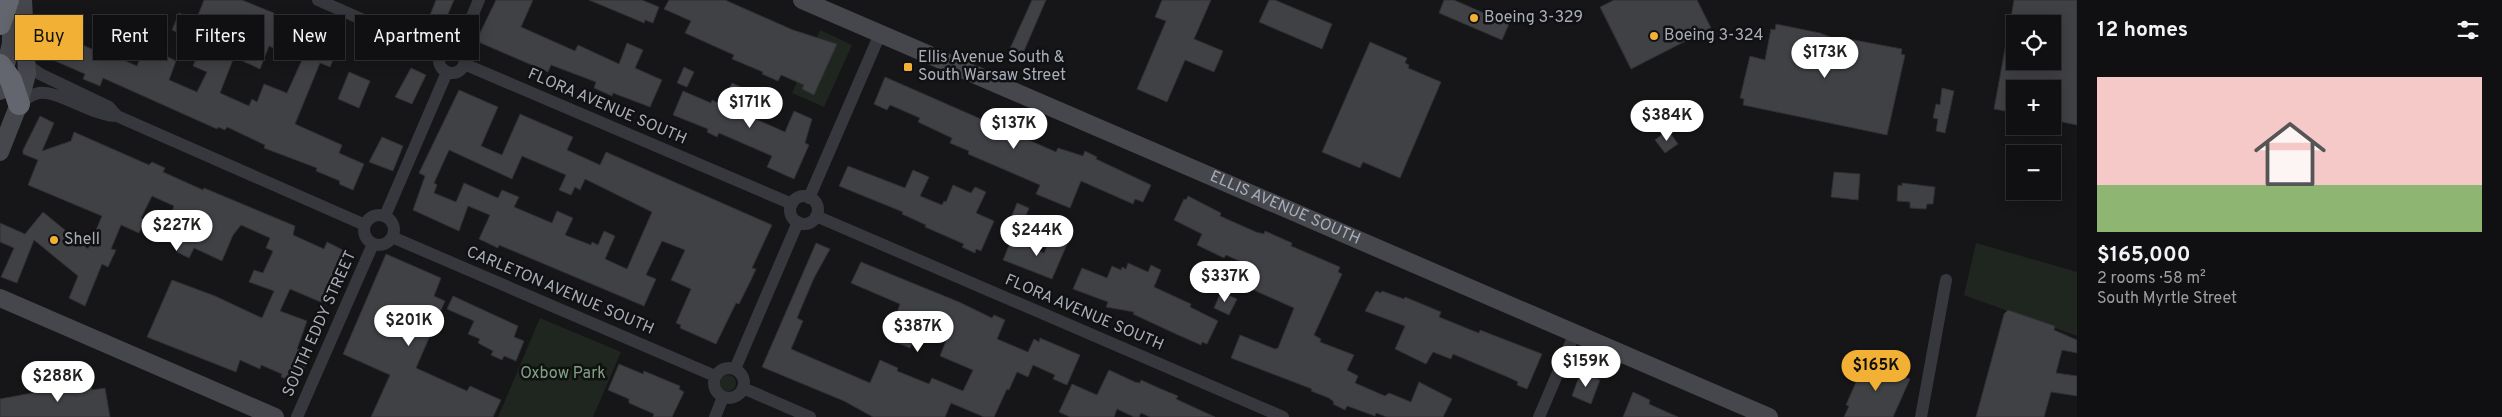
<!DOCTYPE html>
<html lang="en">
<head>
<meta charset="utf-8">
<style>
  :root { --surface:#101012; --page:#1e1e20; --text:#f1f3f6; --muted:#9c9d9f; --line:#303032; --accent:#f2b134 }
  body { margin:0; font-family:Overpass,sans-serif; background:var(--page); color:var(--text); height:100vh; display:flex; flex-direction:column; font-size:19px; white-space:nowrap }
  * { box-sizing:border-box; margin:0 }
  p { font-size:16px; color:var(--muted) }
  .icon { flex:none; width:28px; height:28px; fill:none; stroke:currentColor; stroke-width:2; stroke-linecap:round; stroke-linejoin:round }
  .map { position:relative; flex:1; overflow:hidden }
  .panel { display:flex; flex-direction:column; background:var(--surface); width:425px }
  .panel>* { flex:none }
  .guide { position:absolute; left:15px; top:15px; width:475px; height:45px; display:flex; gap:10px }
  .fabs { position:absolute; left:2006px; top:15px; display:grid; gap:10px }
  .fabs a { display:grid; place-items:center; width:55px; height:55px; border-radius:0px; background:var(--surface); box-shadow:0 2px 12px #0003,0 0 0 1px var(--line); font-size:25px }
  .price { position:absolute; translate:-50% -42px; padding:0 11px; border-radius:18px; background:#fff; color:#222; font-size:16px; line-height:32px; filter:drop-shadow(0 1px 2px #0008) }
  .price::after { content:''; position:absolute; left:50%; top:30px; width:15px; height:11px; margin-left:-8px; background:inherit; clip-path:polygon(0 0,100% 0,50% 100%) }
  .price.active { background:var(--accent); color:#111 }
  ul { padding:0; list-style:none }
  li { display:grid; align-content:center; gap:10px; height:265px; padding:0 20px }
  li span { display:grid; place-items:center; height:155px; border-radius:0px; color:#555 }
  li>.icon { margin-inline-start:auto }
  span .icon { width:90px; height:90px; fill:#fffc; stroke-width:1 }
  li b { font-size:21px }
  h2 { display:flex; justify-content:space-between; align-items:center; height:60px; padding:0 20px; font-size:21px }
  .chip { padding:0 18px; border-radius:0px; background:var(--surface); box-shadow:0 2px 12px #0003,0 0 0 1px var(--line); font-size:18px; line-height:45px }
  .chip.active { background:var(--accent); color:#111 }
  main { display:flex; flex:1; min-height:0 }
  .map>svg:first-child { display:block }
  .green { fill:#1e261f }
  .building { fill:#404145; stroke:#303034; fill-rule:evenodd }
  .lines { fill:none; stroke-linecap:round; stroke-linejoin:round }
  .street { stroke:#37383d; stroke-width:12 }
  .secondary { stroke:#45474d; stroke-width:18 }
  .highway { stroke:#63666e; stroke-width:22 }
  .poi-dot { fill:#f2b134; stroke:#111113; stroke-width:2 }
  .labels { text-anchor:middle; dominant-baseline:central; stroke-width:5; stroke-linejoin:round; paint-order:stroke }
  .poi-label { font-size:16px; fill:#a8adb8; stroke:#111113; text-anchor:start }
  .street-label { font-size:16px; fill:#a8adb8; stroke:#111113 }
  .park-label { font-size:16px; fill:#7fa381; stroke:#111113 }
</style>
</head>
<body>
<main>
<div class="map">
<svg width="2077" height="417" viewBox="0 0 2077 417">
  <rect width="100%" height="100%" fill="#161618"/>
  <!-- green -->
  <path class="green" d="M820,30L852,45L824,107L792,93Z
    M1976,243L2077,272V336L1964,295Z
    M540,318L621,352L593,417H498Z
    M720 383a8 8 0 1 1 16 0a8 8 0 1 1-16 0Z"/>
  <!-- building -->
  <path class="building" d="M204,0H242L274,13L273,17L293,26L317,35L319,31L342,40L330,67L320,63L295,124L342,145L339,153L364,164L353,190L339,184L340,181L316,171L317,168L264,148L265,145L227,127L225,130L218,127L217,129L103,78L100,86L83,79L85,74L53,60L63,36L96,51L104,37L117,42L114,56L137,66L148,37L164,44L160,53L176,61L169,80L197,92L207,72L193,66L203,43L172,30L179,13L196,20ZM269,46L302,60L287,93L264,84L257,102L252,99L249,106L220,93L234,57L260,69Z
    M436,0H454L445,21L430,15Z
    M496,0H533L521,27L575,51L578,45L619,64L627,43L643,50L635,68L662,80L650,107L613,93L612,96L594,88L596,82L551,65L548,72L476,41Z
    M589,0H642L659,7L653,23L645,20L644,23Z
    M669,0H725L793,30L837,44L814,95L802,89L804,85L781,75L778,81L762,74L763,72L732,59L734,55L685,33L691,21L664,9Z
    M1032,0H1046L1021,58L1008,53Z
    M1162,0H1211L1194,39L1223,51L1214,72L1185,60L1167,102L1137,89L1166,21L1155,17Z
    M1269,0H1275L1332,24L1322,49L1259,22Z
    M1444,0H1454L1509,24L1502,40L1439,13Z
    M1614,0H1697L1711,28L1631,69L1600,7Z
    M2014,0H2077V125L2052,120V89H2015V113L1994,109L2009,27L2015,28V61H2052V24H2010Z
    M1776,24L1820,33L1838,40H1854L1902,49L1901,54L1905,55L1887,135L1743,105L1744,99L1740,98L1750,56L1765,60L1771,29L1775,30Z
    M1370,42L1407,58L1405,63L1409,65L1408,68L1441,82L1400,178L1363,162L1360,168L1322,152Z
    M684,67L694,72L687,87L677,83Z
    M411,68L426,75L412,104L395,97Z
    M349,72L370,81L359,108L338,99Z
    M885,77L1056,152L1058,148L1083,156L1085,151L1097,157L1096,159L1151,185L1143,202L1135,199L1133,204L1081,181L1070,208L1036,194L1040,185L968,154L969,151L950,143L952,138L918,122L920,118L890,105L887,110L874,104Z
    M732,83L743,88L733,109L751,117L785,132L794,111L812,119L805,143L809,145L794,179L767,167L772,156L719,133L717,137L707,132L708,129L673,115L683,91L711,103L712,100L722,105Z
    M1942,88L1954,91L1945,133L1936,131L1938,119L1933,118L1936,104L1940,105Z
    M459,90L498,107L481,146L502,155L520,114L573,137L567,150L600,165L606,152L772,225L752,268L756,269L751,280L739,304L736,303L716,344L680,328L681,325L676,323L691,289L671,280L685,250L662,241L646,275L656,279L644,306L499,245L498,248L479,239L490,215L468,206L459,231L413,210L425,176L419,173ZM449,150L512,179L522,156L566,175L559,190L571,195L575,187L580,190L585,179L652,212L627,269L605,259L615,236L604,231L598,245L592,242L591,245L565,235L573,218L557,211L552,223L514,207L519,197L502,190L498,198L464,183L456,202L434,193L437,185L434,183Z
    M40,116L54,123L42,151L71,141L74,132L149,165L152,162L165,168L163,172L203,190L204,188L295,226L293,235L324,249L327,242L345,251L342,262L348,265L335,294L328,291L323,303L290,289L280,311L307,321L297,349L310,355L299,381L296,383L281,377L282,374L261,365L260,369L240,360L236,372L147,337L172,280L215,296L262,318L274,291L249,282L254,270L263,273L273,251L266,248L270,238L241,225L233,235L222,261L194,248L189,258L177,252L191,220L172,211L174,206L152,196L141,218L145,220L139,233L121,225L111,249L116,250L108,267L102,264L85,306L69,298L78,276L34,240L17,283L1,277L14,248L0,242V223L25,234L43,212L88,249L102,216L28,185L38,160L23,154V150Z
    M1668,130L1678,144L1665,153L1655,140Z
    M382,137L403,146L393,171L369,162Z
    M848,166L905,188L913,170L929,177L920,196L942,205L944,201L946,202L953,185L971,193L975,187L986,192L976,213L994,221L981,251L976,249L975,253L962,247L964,244L925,227L926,225L902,214L903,212L839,186Z
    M1834,172L1860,174L1858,200L1831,197Z
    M1902,183L1935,187L1933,204H1927L1926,209L1910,208V202L1897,201L1898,185L1902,186Z
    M1188,196L1221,213L1220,216L1256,232L1264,234L1265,231L1292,243L1291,246L1340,267L1338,272L1342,274L1314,335L1321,339L1320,342L1354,355L1347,370L1358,376L1355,383L1385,396L1389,393L1411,402L1419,382L1452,399L1443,417H1387L1376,413L1375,416L1347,406L1345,410L1333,404L1334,402L1329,398L1311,391L1312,389L1231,358L1240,335L1275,349L1278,348L1294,308L1249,288L1257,269L1226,255L1224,258L1197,245L1202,234L1174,220L1184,199L1186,200Z
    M1017,203L1029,208L1023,223L1011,218Z
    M1052,235L1068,242L1052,279L1003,260L1011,241L1044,253Z
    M816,243L830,249L814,278L797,318L803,321L791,349L870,383L880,360L898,368L897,371L929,384L932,378L963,391L973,370L940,356L949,333L922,322L910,348L888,339L898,316L896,315L900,304L851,283L861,262L959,302L992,318L994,315L1005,320L997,339L1028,352L1034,339L1039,342L1040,338L1080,355L1067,385L1053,379L1055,375L1033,365L1028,377L1017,372L1009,390L1007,389L994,417H984L951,403L945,417H873L844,401L762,367Z
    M386,254L441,278L434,296L445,301L416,368L467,391L470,386L501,400L493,417H371L390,375L343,354Z
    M1128,263L1148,272L1151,265L1161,270L1154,287L1191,304L1190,307L1218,321L1207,344L1202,342L1201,345L1176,334L1133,314L1134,312L1106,307L1108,302L1073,289L1082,268L1107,278L1112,266L1121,270L1122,267L1126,269Z
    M1376,291L1381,293L1382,291L1404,299L1405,297L1441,312L1439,317L1471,330L1479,333L1480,330L1542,354L1527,389L1517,385L1518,382L1510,378L1453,354L1451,359L1433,352L1426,364L1395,349L1405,326L1365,311Z
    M1221,292L1237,299L1229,315L1214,308Z
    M453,296L518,326L514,337L524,341L516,361L504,356L502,360L491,355L493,351L478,343L480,339L468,334L474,321L447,309Z
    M2008,310L2055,326L2054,330L2077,340V353L2062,350L2056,373L2077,376V396L2051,392L2044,417H1976L2004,314Z
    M1860,359L1910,379L1893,417H1844L1849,406L1846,405L1860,373L1855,371Z
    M619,364L643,374L644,371L680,386L679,389L684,392L672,417H653L654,414L629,403V399L608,390Z
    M1109,370L1135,382L1140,383L1141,380L1161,389L1178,396L1176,399L1215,417H1150L1141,413L1139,417H1134L1117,409L1114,417H1070L1059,412L1072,384L1097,395Z
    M1585,373L1600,380L1591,404L1572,396L1580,374L1583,376Z
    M90,382L92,390L105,388L110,417H0V399Z
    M1633,392L1650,400L1649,404L1678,417H1623Z"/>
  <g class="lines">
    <!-- street -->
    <path class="street" d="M318,0L441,54
      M439 60a13 13 0 1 1 26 0a13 13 0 1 1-26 0Z
      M458,49L479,0
      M26,64L40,74L109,107L117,116
      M464,64L792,204
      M19,104C25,100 31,94 39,93C59,90 92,116 117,116L365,225
      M790 210a14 14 0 1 1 28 0a14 14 0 1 1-28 0Z
      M809,198L880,34
      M364 230a15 15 0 1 1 30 0a15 15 0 1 1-30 0Z
      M385,216L447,72
      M816,216L1283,417
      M392,237L715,376
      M714 383a15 15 0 1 1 30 0a15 15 0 1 1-30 0Z
      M735,369L798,222
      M743,388L810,417
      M297,417L373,244
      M715,417L723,397
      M1539,417L1574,335
      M1921,417L1946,280"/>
    <!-- secondary -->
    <g class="secondary">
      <path id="s1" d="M802,0L1769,417"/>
      <path d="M0,91L11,43V0"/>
      <path d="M0,152L19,104L27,74L23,0"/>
      <path d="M0,298L275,417"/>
    </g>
    <!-- highway -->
    <path class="highway" d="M0,24L8,0
      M0,65L11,80L19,104"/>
  </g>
  <!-- markers -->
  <g class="poi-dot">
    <circle cx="1474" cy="18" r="5"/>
    <circle cx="1654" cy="36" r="5"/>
    <rect x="903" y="62" width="10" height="10" rx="2.5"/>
    <circle cx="54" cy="240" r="5"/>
  </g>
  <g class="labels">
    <!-- poi labels -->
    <g class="poi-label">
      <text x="1484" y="18">Boeing 3-329</text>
      <text x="1664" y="36">Boeing 3-324</text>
      <text x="918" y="58">Ellis Avenue South &amp;<tspan x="918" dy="18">South Warsaw Street</tspan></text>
      <text x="64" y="240">Shell</text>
    </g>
    <!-- street labels -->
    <g class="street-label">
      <text transform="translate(607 107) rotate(23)">FLORA AVENUE SOUTH</text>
      <text stroke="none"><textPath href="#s1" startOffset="526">ELLIS AVENUE SOUTH</textPath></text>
      <text transform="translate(560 291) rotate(23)">CARLETON AVENUE SOUTH</text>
      <text transform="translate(1084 313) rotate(23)">FLORA AVENUE SOUTH</text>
      <text transform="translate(320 324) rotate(-66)">SOUTH EDDY STREET</text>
    </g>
    <!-- park labels -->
    <g class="park-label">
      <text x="563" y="374">Oxbow Park</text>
    </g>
  </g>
</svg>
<div class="fabs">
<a><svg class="icon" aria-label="locate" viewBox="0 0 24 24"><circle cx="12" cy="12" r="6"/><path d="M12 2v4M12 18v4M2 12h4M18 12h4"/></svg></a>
<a>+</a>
<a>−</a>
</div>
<b class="price" style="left:1825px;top:79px">$173K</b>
<b class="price" style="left:750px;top:129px">$171K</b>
<b class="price" style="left:1667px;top:142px">$384K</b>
<b class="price" style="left:1014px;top:150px">$137K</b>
<b class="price" style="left:177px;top:252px">$227K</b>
<b class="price" style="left:1037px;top:257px">$244K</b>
<b class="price" style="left:1225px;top:303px">$337K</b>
<b class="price" style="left:409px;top:347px">$201K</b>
<b class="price" style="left:918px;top:353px">$387K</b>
<b class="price" style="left:1586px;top:388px">$159K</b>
<b class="price active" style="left:1876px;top:392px">$165K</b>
<b class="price" style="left:58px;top:403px">$288K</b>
<div class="guide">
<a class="chip active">Buy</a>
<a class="chip">Rent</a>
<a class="chip">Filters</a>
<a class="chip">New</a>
<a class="chip">Apartment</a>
</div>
</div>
<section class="panel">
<h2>12 homes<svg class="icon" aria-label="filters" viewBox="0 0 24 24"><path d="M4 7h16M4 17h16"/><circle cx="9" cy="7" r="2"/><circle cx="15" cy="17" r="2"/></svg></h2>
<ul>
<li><span style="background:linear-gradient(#f6c9c9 70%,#8fb573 0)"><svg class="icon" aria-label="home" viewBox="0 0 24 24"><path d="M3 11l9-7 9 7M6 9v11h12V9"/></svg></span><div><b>$165,000</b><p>2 rooms · 58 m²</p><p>South Myrtle Street</p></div></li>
</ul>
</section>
</main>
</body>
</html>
